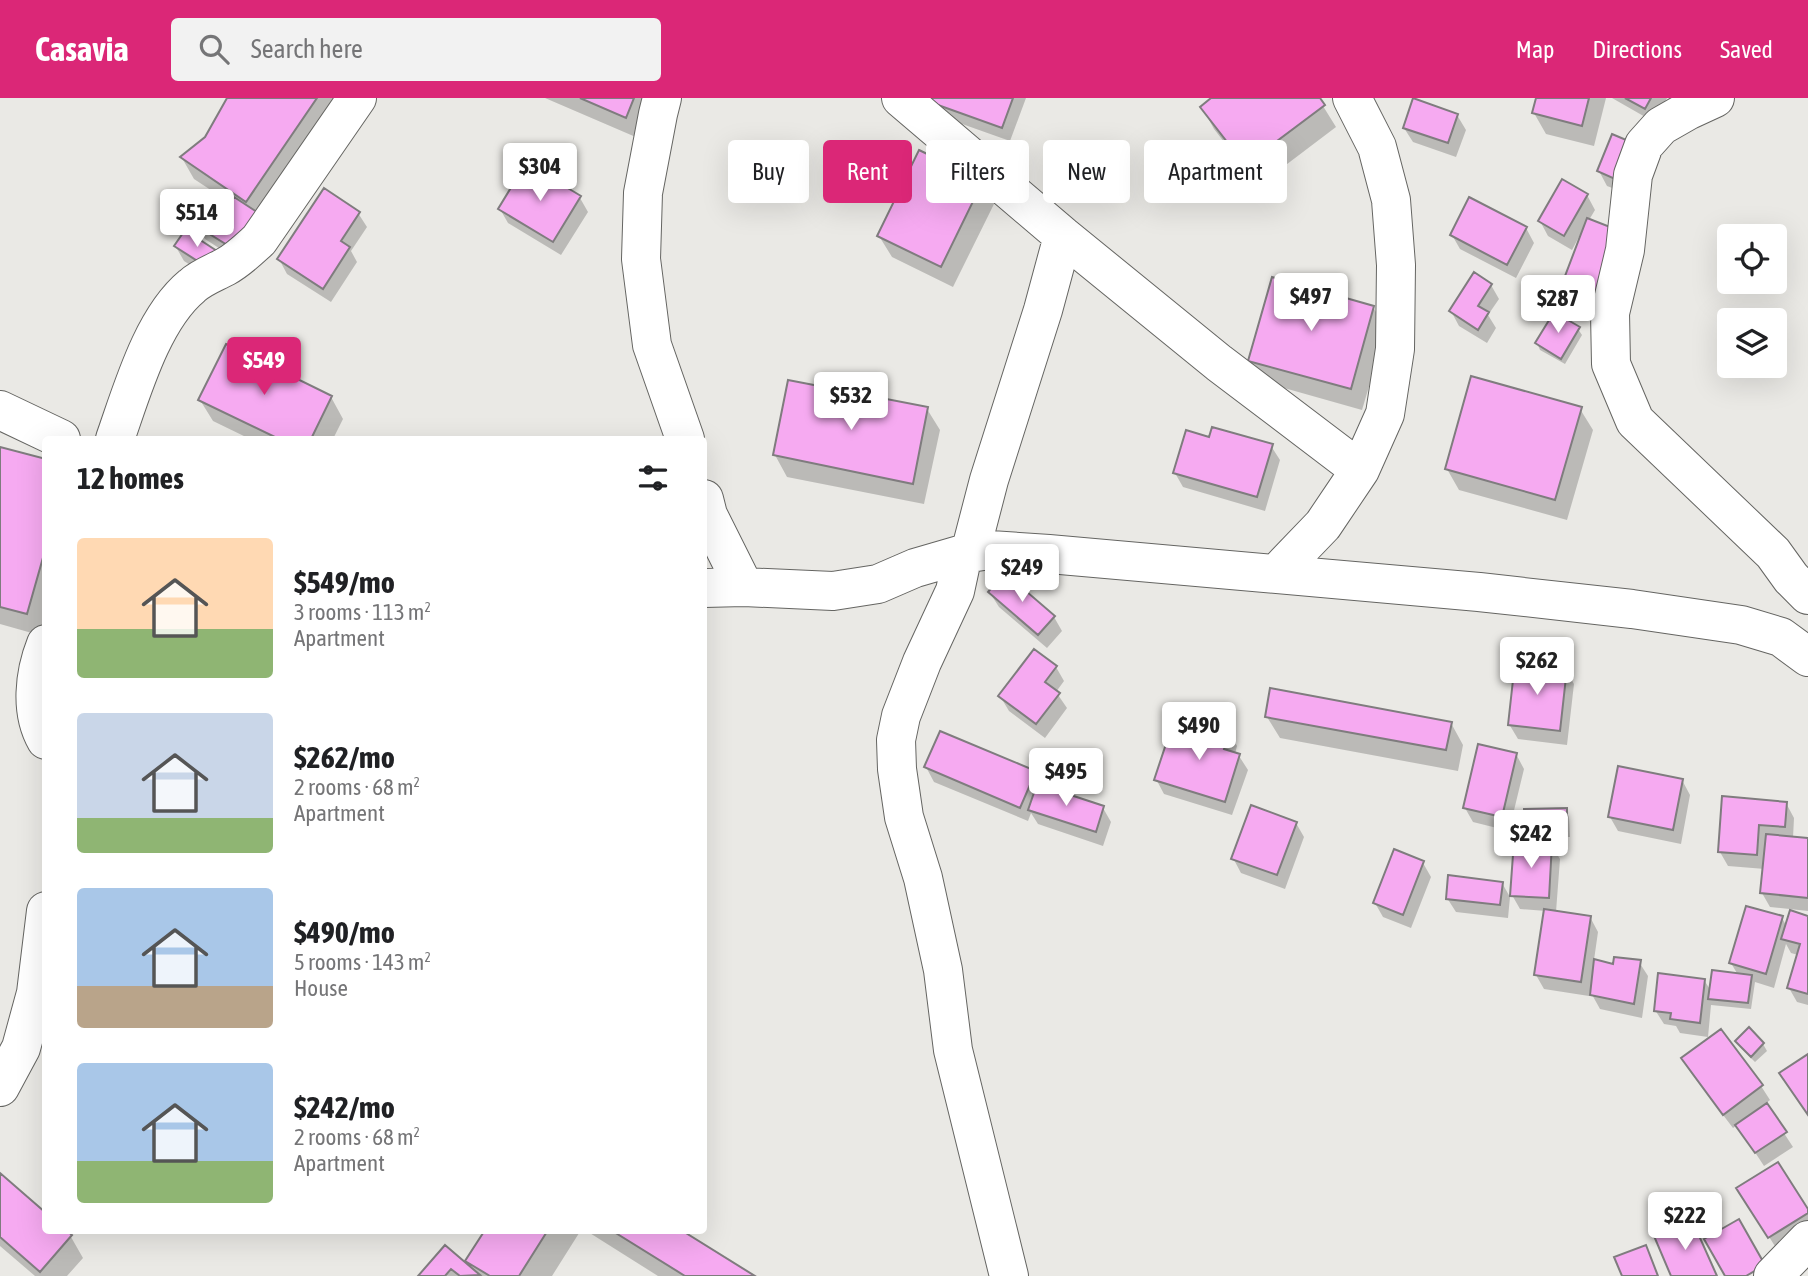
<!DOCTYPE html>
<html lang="en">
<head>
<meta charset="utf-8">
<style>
  :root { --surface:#fff; --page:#f2f2f2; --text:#202124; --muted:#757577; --accent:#db2777 }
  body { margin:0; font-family:"Asap Condensed",sans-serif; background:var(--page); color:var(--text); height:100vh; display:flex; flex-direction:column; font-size:26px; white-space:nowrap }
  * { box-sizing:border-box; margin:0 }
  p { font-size:23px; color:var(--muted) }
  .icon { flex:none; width:38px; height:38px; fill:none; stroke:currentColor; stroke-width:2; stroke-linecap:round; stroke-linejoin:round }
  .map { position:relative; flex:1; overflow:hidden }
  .details { position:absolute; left:42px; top:338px; width:665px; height:798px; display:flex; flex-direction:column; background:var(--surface); border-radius:7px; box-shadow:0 7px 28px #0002 }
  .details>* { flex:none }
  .hud { position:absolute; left:728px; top:42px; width:665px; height:63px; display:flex; gap:14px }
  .fabs { position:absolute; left:1717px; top:126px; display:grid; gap:14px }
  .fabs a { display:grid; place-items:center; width:70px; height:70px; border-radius:7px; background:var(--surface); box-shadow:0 7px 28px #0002; font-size:35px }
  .price { position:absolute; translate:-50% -60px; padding:0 16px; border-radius:7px; background:#fff; color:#222; font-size:23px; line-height:46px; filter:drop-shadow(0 2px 4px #0008) }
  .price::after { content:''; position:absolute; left:50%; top:42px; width:21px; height:16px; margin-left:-10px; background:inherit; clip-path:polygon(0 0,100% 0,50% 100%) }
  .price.selected { background:var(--accent); color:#fff }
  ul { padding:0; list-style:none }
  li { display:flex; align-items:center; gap:21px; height:175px; padding:0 35px }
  li span { display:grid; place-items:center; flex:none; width:196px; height:140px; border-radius:7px; color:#555 }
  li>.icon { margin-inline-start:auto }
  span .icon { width:84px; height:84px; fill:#fffc; stroke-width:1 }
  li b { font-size:30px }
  h2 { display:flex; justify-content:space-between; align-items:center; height:84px; padding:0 35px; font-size:30px }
  .chip { padding:0 24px; border-radius:7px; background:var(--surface); box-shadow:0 7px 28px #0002; font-size:24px; line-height:63px }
  .chip.selected { background:var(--accent); color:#fff }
  header { display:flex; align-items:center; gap:42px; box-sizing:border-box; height:98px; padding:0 35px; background:var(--accent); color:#fff }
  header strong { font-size:33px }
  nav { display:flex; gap:38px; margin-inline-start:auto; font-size:24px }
  .search { width:490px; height:63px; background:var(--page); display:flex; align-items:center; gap:18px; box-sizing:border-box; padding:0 24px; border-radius:7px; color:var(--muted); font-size:26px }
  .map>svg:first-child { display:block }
  .shadow { fill:#0003 }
  .building { fill:#f6aaf1; stroke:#7f7c7e; stroke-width:2 }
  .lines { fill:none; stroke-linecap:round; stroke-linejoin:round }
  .street-casing { stroke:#656562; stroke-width:40 }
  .street { stroke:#fff; stroke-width:38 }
</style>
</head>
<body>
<header>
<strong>Casavia</strong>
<div class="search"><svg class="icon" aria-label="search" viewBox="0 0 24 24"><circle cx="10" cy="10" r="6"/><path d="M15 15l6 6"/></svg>Search here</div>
<nav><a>Map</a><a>Directions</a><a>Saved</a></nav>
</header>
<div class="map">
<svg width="1808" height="1178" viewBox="0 0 1808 1178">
  <rect width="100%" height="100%" fill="#eae9e5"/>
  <!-- shadow -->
  <path class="shadow" d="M229,0H334L245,167L205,141L197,127L224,119L232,106L194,81L182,60L207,40Z
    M545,0H655L638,40Z
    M926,0H1026L1010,43L934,16Z
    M1214,0H1318L1336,29L1258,88L1214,31L1202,9Z
    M1538,0H1606L1594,48L1546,36L1534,15Z
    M1612,0H1667L1654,24Z
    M1457,17L1466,32L1456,59L1413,44L1404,30Z
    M1613,39L1623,94L1607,88L1599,73Z
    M982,84L994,106L953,189L892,159L879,138Z
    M1587,97L1595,112L1589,122L1606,213L1573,200L1564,186L1582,138L1580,137L1572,152L1548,138L1540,123Z
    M580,100L588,114L561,157L508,125L500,111Z
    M358,115L367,129L351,153L357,164L331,204L287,176L279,161Z
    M1526,130L1534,145L1516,180L1460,151L1452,137Z
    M186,134L218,185L184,163L176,149Z
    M1491,187L1499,201L1488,217L1496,230L1487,245L1459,228L1451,213Z
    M1373,209L1386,231L1362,312L1263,284L1250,263Z
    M1578,231L1582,237L1565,266L1540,252L1537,245Z
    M331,299L343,321L333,341H250L213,323L200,302Z
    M927,311L940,332L924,406L787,379L775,357Z
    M1580,311L1593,332L1567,422L1459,392L1447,371Z
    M1211,341L1271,348L1280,362L1265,413L1183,389L1175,375Z
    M0,351L46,363V512L39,537L0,526Z
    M990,495L1054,519L1062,533L1047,550L999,509Z
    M1056,569L1064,583L1056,594L1067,610L1045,640L1009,613L1000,598Z
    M1566,572L1574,586L1567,647L1518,641L1509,626Z
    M1267,619L1451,625L1463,647L1458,673L1280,640Z
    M1229,633L1237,648L1235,656L1239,658L1248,672L1232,717L1164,696L1156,681L1205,641Z
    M1516,656L1524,671L1509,733L1473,724L1465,710Z
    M926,669L1034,675L1043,690L1103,710L1111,724L1103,748L1038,726L1031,715L1028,723L934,684Z
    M1682,682L1690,697L1681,746L1618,733L1610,719Z
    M1786,705L1794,720L1793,740L1808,741V813L1770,809L1762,795L1765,771L1728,768L1720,754Z
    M1566,712L1569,719L1570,739H1529L1525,732Z
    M1296,725L1304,739L1285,791L1241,775L1233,760Z
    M1551,747L1560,761L1556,814L1590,819L1598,834L1594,862L1614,869L1639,864L1648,878L1642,920L1600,911L1590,893L1589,898L1544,891L1536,877L1546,813L1520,811L1512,797Z
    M1423,765L1431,779L1411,830L1383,819L1375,805Z
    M1502,785L1510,799L1508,820L1456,814L1447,800Z
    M1782,820L1787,829L1808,820V907L1797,904L1789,890L1798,857L1791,855L1786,846L1774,890L1755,884L1751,911L1711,907L1708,939L1680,935L1676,928L1664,926L1655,912L1704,882L1711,893L1738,877L1731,865Z
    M1749,932L1763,946L1767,953L1755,964L1741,950L1737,943Z
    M1720,933L1761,988L1770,1002L1765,1006L1793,1049L1764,1068L1737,1027L1733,1030L1691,975L1683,961Z
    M0,1078L46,1132H63L71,1139L83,1160L67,1178H35L0,1148Z
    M1747,1104L1808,1114V1134L1778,1153Z
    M487,1132H581L552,1178H420L445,1149L473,1173L467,1163Z
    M585,1132H678L752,1178H658Z"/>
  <!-- building -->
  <path class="building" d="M227,0H317L246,104L180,59L205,39Z
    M580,0H634L626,20Z
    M924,0H1013L1002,30L924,2Z
    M1211,0H1320L1325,7L1245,67L1200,9Z
    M1413,0L1458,16L1448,45L1403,30Z
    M1536,0H1589L1582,28L1532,15Z
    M1625,0H1651L1645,11Z
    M1612,36L1631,44L1615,81L1597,73Z
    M919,52L983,83L941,169L877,138Z
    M526,65L581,98L553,144L498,111Z
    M1562,81L1588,96L1564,138L1538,123Z
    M324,90L360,114L341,143L350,149L323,191L277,161Z
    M234,99L260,116L237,153L195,127L208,106L223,116Z
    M1469,99L1527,129L1507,167L1450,137Z
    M1587,120L1623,134L1598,199L1562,186Z
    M185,132L220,155L210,171L174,148Z
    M1474,174L1492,186L1478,208L1489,214L1478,232L1449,213Z
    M1272,179L1374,208L1351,291L1248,263Z
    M1554,214L1580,229L1561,261L1535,245Z
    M226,246L332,298L311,341H279L198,302Z
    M1471,278L1582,309L1555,402L1445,371Z
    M788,282L928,309L913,386L773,357Z
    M1212,329L1273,346L1257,399L1173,375L1186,332L1209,339Z
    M0,349L46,361V449L27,516L0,509Z
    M1005,475L1055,518L1038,537L988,494Z
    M1034,551L1057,568L1045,584L1060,595L1036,626L998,598Z
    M1515,564L1567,570L1560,633L1508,627Z
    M1270,590L1452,624L1446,652L1265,619Z
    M1208,625L1230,632L1224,651L1240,656L1225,704L1154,682L1172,628L1204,639Z
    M940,633L1036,673L1020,710L924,669Z
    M1478,646L1517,655L1502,719L1463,710Z
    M1618,668L1683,681L1673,732L1608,719Z
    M1037,686L1104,708L1096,734L1028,712Z
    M1722,698L1787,704L1785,729L1759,727L1757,757L1718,754Z
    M1251,707L1297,724L1277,777L1231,761Z
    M1567,710V733H1524V711Z
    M1766,736L1808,740V800L1760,795Z
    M1514,743L1552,745L1549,800L1510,798Z
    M1394,751L1424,763L1403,817L1373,805Z
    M1448,777L1503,784L1500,807L1446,801Z
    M1746,808L1783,818L1766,876L1729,865Z
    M1544,811L1591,818L1581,884L1534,877Z
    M1790,812L1808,818V896L1787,890L1800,846L1781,841Z
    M1614,859L1641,862L1634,906L1590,897L1594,861L1613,866Z
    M1712,872L1752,877L1748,905L1708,901Z
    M1658,875L1705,881L1700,925L1670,921L1671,915L1654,913Z
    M1749,929L1764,945L1751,959L1735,943Z
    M1721,931L1763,987L1723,1017L1681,960Z
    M1808,956V1017L1779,975Z
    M1767,1005L1787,1034L1755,1055L1735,1027Z
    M1778,1064L1808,1111V1115L1768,1140L1736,1090Z
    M0,1075L46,1115V1132H66L72,1137L40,1174L0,1139Z
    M1739,1121L1765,1167L1746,1178H1725L1704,1141Z
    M1692,1122L1717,1178H1671L1654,1138Z
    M485,1132H548L519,1178H490L465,1163Z
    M611,1132H681L755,1178H685Z
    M445,1147L480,1177L460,1178L451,1171L445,1178H418Z
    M1646,1147L1658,1178H1622L1614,1159Z"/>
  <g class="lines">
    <!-- street casing -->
    <g class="street-casing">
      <path id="street" d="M662,0L658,16L643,95L641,161L652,247L685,341
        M901,0L1063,138L1219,265L1360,372
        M1715,0L1689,12L1661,28L1644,47L1633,77L1625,152L1610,215L1611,266L1635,323L1773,455L1791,480L1808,497
        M0,312L61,341
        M115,341C132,293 152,221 192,188C202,179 214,175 225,169C238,162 248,152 259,142L357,0
        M704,401L708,417L744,489
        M970,455L989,382L1043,212L1063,138
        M963,456L955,493L922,564L901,618L896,642L897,671L904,719L923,780L943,872L953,952L1009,1178
        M1276,476L1323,427L1360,372L1385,316L1395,251L1396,167L1391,102L1377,49L1352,0
        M704,490L744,489L833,493L878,486L915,470L963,456L990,452L1049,456L1479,494L1632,511L1741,527L1781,539L1808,559
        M46,546C34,576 30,614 46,642
        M0,989L21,950L36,895L46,813
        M1773,1178L1808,1142"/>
    </g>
    <!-- street -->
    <use href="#street" class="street"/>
  </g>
</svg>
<div class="fabs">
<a><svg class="icon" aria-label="locate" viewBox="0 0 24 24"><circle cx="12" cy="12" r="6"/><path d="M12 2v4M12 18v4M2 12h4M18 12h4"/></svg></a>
<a><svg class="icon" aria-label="layers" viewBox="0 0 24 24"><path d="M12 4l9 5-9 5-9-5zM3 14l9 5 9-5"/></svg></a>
</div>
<b class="price" style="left:540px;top:105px">$304</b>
<b class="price" style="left:197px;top:151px">$514</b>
<b class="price" style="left:1311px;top:235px">$497</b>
<b class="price" style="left:1558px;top:237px">$287</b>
<b class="price selected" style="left:264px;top:299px">$549</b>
<b class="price" style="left:851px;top:334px">$532</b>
<b class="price" style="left:1022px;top:506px">$249</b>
<b class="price" style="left:1537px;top:599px">$262</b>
<b class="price" style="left:1199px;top:664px">$490</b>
<b class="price" style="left:1066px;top:710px">$495</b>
<b class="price" style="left:1531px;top:772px">$242</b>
<b class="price" style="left:1685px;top:1154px">$222</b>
<div class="hud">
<a class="chip">Buy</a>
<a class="chip selected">Rent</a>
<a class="chip">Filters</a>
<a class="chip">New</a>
<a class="chip">Apartment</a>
</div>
<section class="details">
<h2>12 homes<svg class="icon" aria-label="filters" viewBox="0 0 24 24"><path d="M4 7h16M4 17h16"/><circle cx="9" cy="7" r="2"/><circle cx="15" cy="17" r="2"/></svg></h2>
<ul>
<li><span style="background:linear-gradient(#ffd9b3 65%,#8fb573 0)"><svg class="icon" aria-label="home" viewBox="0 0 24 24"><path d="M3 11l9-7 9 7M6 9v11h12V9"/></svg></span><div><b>$549/mo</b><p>3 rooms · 113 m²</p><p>Apartment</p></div></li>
<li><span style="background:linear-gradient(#c9d6e8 75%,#8fb573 0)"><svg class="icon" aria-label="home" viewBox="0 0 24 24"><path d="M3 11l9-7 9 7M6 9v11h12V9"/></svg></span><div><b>$262/mo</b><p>2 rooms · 68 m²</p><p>Apartment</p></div></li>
<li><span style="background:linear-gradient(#a9c7e8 70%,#b9a48a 0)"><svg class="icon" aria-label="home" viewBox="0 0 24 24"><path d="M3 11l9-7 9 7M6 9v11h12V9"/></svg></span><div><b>$490/mo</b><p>5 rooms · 143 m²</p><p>House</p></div></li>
<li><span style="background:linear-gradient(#a9c7e8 70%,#8fb573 0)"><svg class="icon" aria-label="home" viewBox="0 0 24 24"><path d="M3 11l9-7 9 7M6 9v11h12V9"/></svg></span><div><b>$242/mo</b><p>2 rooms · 68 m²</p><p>Apartment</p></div></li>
</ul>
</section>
</div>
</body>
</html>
